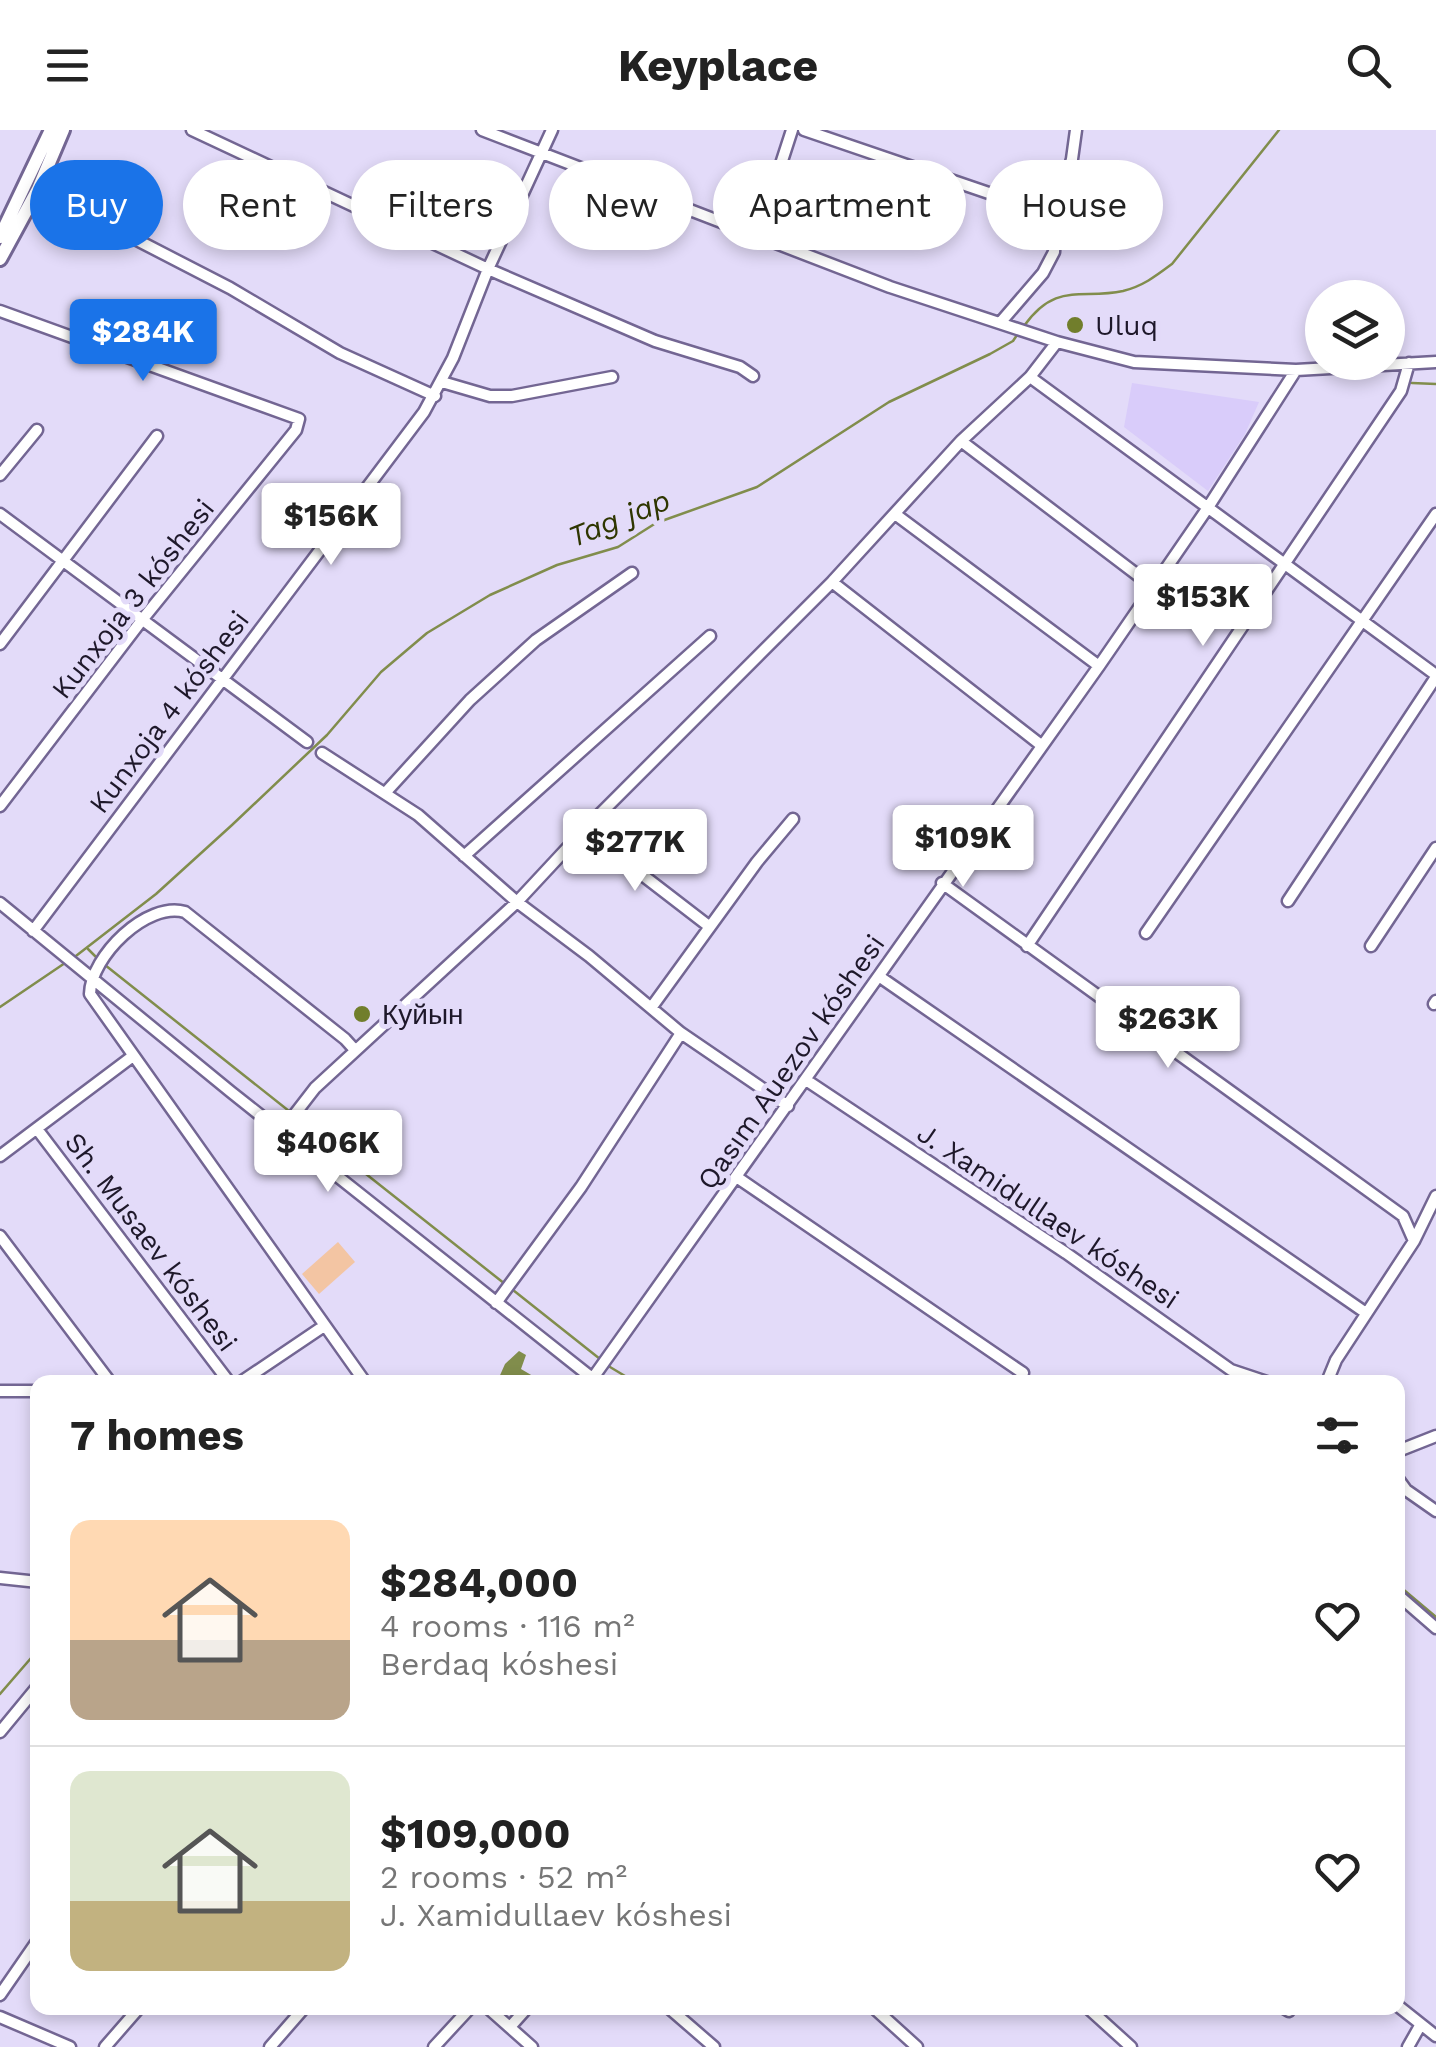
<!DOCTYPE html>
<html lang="en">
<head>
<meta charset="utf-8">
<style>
  :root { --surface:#fff; --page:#f6f6f6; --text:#222; --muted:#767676; --line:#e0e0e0; --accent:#1a73e8 }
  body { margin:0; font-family:"Work Sans",sans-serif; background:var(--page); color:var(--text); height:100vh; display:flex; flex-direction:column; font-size:38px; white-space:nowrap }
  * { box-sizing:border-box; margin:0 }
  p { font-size:32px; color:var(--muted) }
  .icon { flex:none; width:55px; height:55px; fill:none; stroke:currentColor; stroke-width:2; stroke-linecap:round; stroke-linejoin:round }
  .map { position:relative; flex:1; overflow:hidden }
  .drawer { position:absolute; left:30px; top:1245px; width:1375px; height:640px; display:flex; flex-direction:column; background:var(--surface); border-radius:20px; box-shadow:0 5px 15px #0003 }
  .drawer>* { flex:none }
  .banner { position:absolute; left:30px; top:30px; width:1378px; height:90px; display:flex; gap:20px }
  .controls { position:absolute; left:1305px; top:150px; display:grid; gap:20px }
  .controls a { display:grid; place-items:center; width:100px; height:100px; border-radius:50%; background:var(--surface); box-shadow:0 5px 15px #0003; font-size:50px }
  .price { position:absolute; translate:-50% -85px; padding:0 22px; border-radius:10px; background:#fff; color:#222; font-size:32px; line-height:65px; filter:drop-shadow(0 2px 5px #0008) }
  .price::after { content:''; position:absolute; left:50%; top:60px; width:30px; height:22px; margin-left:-15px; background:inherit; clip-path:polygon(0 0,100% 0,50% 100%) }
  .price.active { background:var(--accent); color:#fff }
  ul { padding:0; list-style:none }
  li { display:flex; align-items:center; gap:30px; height:250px; padding:0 40px }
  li+li { border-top:2px solid var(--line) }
  li span { display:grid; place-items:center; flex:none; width:280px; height:200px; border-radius:20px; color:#555 }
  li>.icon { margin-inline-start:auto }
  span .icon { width:120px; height:120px; fill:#fffc; stroke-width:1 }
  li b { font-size:42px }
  h2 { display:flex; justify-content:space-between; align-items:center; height:120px; padding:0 40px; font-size:42px }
  .pill { padding:0 35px; border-radius:45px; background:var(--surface); box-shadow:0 5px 15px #0003; font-size:35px; line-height:90px }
  .pill.active { background:var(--accent); color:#fff }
  header { display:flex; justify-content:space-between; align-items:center; height:130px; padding:0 40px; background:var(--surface); font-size:45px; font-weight:700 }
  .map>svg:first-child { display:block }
  .built { fill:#d9ccfa }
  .green { fill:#f3c5a3 }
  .water { fill:#818d4c }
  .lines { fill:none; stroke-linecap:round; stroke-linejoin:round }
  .stream { stroke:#818d4c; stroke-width:2.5 }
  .minor-casing { stroke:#736693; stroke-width:15 }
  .major-casing { stroke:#736693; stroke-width:18 }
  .minor { stroke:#fff; stroke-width:10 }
  .major { stroke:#fff; stroke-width:12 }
  .poi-dot { fill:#717e2c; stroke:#e3dbf9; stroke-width:4 }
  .labels { text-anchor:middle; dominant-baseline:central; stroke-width:10; stroke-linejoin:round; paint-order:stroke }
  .poi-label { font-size:28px; fill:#1e182a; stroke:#e3dbf9; text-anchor:start }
  .street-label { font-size:28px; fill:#1e182a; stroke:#e3dbf9 }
  .water-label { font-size:30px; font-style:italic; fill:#2f3601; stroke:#e3dbf9 }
</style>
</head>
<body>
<header><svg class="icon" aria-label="menu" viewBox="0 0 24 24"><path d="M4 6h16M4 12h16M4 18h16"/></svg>Keyplace<svg class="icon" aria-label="search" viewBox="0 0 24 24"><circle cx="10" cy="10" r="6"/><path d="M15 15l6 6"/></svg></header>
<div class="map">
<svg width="1436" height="1917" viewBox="0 0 1436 1917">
  <rect width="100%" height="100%" fill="#e3dbf9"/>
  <!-- built -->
  <path class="built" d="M1132,253L1259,272L1245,304L1208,361L1124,297Z"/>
  <!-- green -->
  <path class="green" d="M338,1112L355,1132L319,1164L302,1144Z"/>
  <!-- water -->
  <path class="water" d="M519,1221L526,1225L521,1239L543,1252H497L505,1234Z"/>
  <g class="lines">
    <!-- stream -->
    <path class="stream" d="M1024,196C1056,151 1081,170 1123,161C1143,156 1156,146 1172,134L1279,0
      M1412,253L1436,254
      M88,819L97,828
      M72,829L156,764L232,695L327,605L381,542L427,503L490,465L557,435L618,417L656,393L757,357L889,272L990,224L1013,211L1019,202
      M105,835L289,981
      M0,877L65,833
      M299,991L505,1154
      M513,1160L600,1229
      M610,1237L635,1252
      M709,1252L722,1250L742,1252
      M1398,1455L1436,1487
      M0,1564L38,1520"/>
    <!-- minor casing -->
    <g class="minor-casing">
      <path id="minor" d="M192,0L488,139L655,211L740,237L753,246
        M482,0L890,157L1057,212L1134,232L1296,240L1436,232
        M804,0L1056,86
        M38,59L230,158L340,223L435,266
        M757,108L792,0
        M0,181L299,289L296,300L142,490L0,676
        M1000,193L1043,143L1054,122L1056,86L1072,29L1076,0
        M1030,247L1436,545
        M442,252L490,266H512L612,247
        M961,311L1152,456
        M0,345L37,300
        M0,384L307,612
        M895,384L1099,536
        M832,452L1041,615
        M0,514L157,306
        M322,623L418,685L517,772L589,826L681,903L788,976
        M386,662L470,570L536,510L632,443
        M584,700L710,797
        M464,726L710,506
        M942,753L1403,1086L1414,1111
        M1288,771L1436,547
        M0,773L231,962L597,1252
        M33,801L424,282L453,228L488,139L552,0
        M1146,803L1436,384
        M1027,816L1401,261L1409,233
        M1371,816L1436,718
        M880,847L1366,1183
        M1434,874L1436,871
        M651,878L757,732L793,689
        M355,920L345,909L185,782C147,771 91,826 90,864L365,1252
        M806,950L1066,1123L1231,1240L1267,1252
        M37,999L229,1252
        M281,1002L315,958L517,772L584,700L832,452L961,311L1030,247L1057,212
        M0,1026L133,926
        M738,1048L1023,1243
        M0,1106L110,1252
        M496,1173L581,1057L681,903
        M241,1252L324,1196
        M590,1252L1099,536L1207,379L1296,240
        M1327,1252L1336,1230L1414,1111L1436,1066
        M0,1261H38
        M1398,1321L1436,1306
        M1398,1349L1406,1360L1436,1381
        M0,1448L38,1452
        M1398,1465L1436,1498
        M0,1602L38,1556
        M0,1865L38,1810
        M1398,1876L1436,1906
        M488,1878L532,1917
        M669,1878L714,1917
        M874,1878L917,1917
        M1088,1878L1131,1917
        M1284,1878L1289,1881
        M0,1887L70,1917
        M510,1897L527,1878
        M105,1917L139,1878
        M270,1917L304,1878
        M434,1917L470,1878
        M1408,1917L1421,1894"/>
    </g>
    <!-- major casing -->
    <g class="major-casing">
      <path id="major" d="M0,107L51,0
        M0,129L38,59L63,0"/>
    </g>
    <!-- minor -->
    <use href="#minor" class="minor"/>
    <!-- major -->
    <use href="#major" class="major"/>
  </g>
  <!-- markers -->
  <g class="poi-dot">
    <circle cx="1075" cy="195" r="10"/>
    <circle cx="362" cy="884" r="10"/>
  </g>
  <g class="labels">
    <!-- poi labels -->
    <g class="poi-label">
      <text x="1095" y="195">Uluq</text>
      <text x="382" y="884">Куйын</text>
    </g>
    <!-- street labels -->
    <g class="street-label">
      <text transform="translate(133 469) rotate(-52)">Kunxoja 3 kóshesi</text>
      <text transform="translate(169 582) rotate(-53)">Kunxoja 4 kóshesi</text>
      <text transform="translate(791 932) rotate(-55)">Qasım Auezov kóshesi</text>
      <text transform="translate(1048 1086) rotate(34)">J. Xamidullaev kóshesi</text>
      <text transform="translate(151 1112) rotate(53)">Sh. Musaev kóshesi</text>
    </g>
    <!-- water labels -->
    <g class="water-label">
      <text transform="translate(619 388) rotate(-22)">Tag jap</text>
    </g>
  </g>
</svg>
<div class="controls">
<a><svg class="icon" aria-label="layers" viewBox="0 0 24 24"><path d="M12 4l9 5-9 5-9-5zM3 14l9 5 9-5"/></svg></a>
</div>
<b class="price active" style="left:143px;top:254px">$284K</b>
<b class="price" style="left:331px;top:438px">$156K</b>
<b class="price" style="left:1203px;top:519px">$153K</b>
<b class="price" style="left:963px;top:760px">$109K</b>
<b class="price" style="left:635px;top:764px">$277K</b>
<b class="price" style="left:1168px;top:941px">$263K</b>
<b class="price" style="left:328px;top:1065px">$406K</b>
<div class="banner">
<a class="pill active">Buy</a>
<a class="pill">Rent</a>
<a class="pill">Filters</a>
<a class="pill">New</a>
<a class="pill">Apartment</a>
<a class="pill">House</a>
</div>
<section class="drawer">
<h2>7 homes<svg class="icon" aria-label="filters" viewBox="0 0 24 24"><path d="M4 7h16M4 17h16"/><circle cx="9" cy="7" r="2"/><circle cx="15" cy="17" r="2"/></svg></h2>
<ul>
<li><span style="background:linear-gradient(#ffd9b3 60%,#b9a48a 0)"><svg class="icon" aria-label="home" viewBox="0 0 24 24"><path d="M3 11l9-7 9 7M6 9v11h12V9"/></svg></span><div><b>$284,000</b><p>4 rooms · 116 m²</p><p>Berdaq kóshesi</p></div><svg class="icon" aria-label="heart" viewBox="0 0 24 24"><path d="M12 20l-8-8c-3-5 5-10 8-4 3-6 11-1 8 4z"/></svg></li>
<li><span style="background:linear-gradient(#dfe7d0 65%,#c2b280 0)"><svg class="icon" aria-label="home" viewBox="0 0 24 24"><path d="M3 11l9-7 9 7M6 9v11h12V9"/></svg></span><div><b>$109,000</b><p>2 rooms · 52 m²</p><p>J. Xamidullaev kóshesi</p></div><svg class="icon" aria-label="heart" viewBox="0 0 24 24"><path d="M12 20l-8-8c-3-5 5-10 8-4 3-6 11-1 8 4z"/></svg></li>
</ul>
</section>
</div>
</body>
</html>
